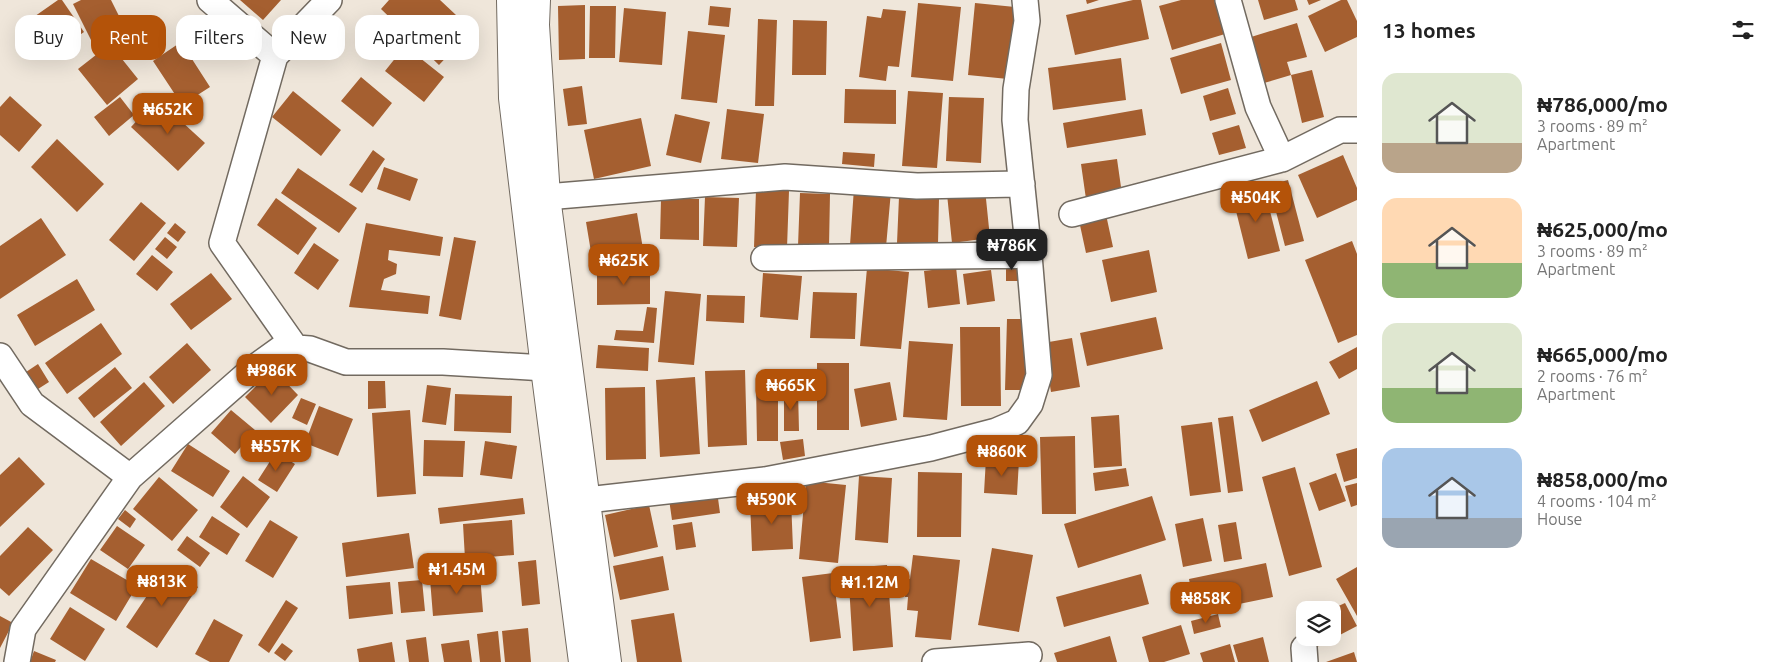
<!DOCTYPE html>
<html lang="en">
<head>
<meta charset="utf-8">
<style>
  :root { --surface:#fff; --page:#f2f2f2; --text:#222; --muted:#767676; --accent:#b45309 }
  body { margin:0; font-family:Ubuntu,sans-serif; background:var(--page); color:var(--text); height:100vh; display:flex; flex-direction:column; font-size:19px; white-space:nowrap }
  * { box-sizing:border-box; margin:0 }
  p { font-size:16px; color:var(--muted) }
  .icon { flex:none; width:28px; height:28px; fill:none; stroke:currentColor; stroke-width:2; stroke-linecap:round; stroke-linejoin:round }
  .map { position:relative; flex:1; overflow:hidden }
  .details { display:flex; flex-direction:column; background:var(--surface); width:425px }
  .details>* { flex:none }
  .hud { position:absolute; left:15px; top:15px; width:475px; height:45px; display:flex; gap:10px }
  .controls { position:absolute; left:1296px; top:601px; display:grid; gap:10px }
  .controls a { display:grid; place-items:center; width:45px; height:45px; border-radius:10px; background:var(--surface); box-shadow:0 5px 20px #0002; font-size:25px }
  .price { position:absolute; translate:-50% -42px; padding:0 11px; border-radius:10px; background:var(--accent); color:#fff; font-size:16px; line-height:32px; filter:drop-shadow(0 1px 2px #0008) }
  .price::after { content:''; position:absolute; left:50%; top:30px; width:15px; height:11px; margin-left:-8px; background:inherit; clip-path:polygon(0 0,100% 0,50% 100%) }
  .price.on { background:#222; color:#fff }
  ul { padding:0; list-style:none }
  li { display:flex; align-items:center; gap:15px; height:125px; padding:0 25px }
  li span { display:grid; place-items:center; flex:none; width:140px; height:100px; border-radius:15px; color:#555 }
  li>.icon { margin-inline-start:auto }
  span .icon { width:60px; height:60px; fill:#fffc; stroke-width:1 }
  li b { font-size:21px }
  h2 { display:flex; justify-content:space-between; align-items:center; height:60px; padding:0 25px; font-size:21px }
  .tag { padding:0 18px; border-radius:15px; background:var(--surface); box-shadow:0 5px 20px #0002; font-size:18px; line-height:45px }
  .tag.on { background:var(--accent); color:#fff }
  main { display:flex; flex:1; min-height:0 }
  .map>svg:first-child { display:block }
  .building { fill:#a55f30 }
  .lines { fill:none; stroke-linecap:round; stroke-linejoin:round }
  .street-casing { stroke:#726a60; stroke-width:28 }
  .secondary-casing { stroke:#726a60; stroke-width:30 }
  .street { stroke:#fff; stroke-width:25 }
  .secondary { stroke:#fff; stroke-width:28 }
</style>
</head>
<body>
<main>
<div class="map">
<svg width="1357" height="662" viewBox="0 0 1357 662">
  <rect width="100%" height="100%" fill="#efe6da"/>
  <!-- building -->
  <path class="building" d="M58,0H62L84,32L51,55L28,21Z
    M81,0H111L126,30L94,46L73,4Z
    M240,0H281L263,20Z
    M389,0H440L472,30L439,65L381,9Z
    M1086,0H1099L1087,4Z
    M1133,0H1141L1149,39L1075,55L1066,15Z
    M1181,0H1215L1225,34L1172,50L1159,6Z
    M1258,0H1295L1298,10L1264,20Z
    M1307,0H1321L1309,5Z
    M1341,0H1347L1357,21V37L1325,52L1308,16Z
    M918,3L961,7L953,81L911,77Z
    M975,3L1015,7L1008,79L968,75Z
    M585,5V59L559,60L558,6Z
    M590,6H616L615,58H589Z
    M710,6L731,8L729,27L708,25Z
    M624,8L666,12L662,65L619,62Z
    M883,9L906,11L899,67L888,66L886,81L859,77L867,16L881,18Z
    M758,19L777,20L774,106H755Z
    M793,20L827,21L826,75H792Z
    M1297,23L1307,57L1287,62L1291,75L1264,83L1251,37Z
    M688,31L725,35L717,103L681,99Z
    M181,42L210,87L182,105L153,61Z
    M1221,43L1231,80L1181,94L1170,58Z
    M110,44L138,79L107,105L78,69Z
    M405,46L444,77L424,102L385,71Z
    M1121,58L1126,100L1053,110L1048,68Z
    M1312,70L1324,117L1302,123L1291,75Z
    M361,77L392,103L373,127L341,101Z
    M582,86L587,124L568,126L563,89Z
    M1228,88L1236,114L1210,121L1203,96Z
    M845,89L896,90V124L844,123Z
    M293,91L341,130L321,156L272,117Z
    M908,91L943,93L937,168L902,166Z
    M10,96L42,125L19,152L0,135V107Z
    M120,97L134,115L109,136L94,117Z
    M949,97L984,98L981,163L946,161Z
    M157,99L205,143L178,171L131,127Z
    M727,109L764,114L758,163L721,159Z
    M1142,109L1146,135L1067,148L1063,123Z
    M675,114L710,122L701,163L666,155Z
    M641,118L651,166L594,179L584,130Z
    M1239,125L1246,148L1219,155L1212,133Z
    M57,139L104,184L77,212L31,167Z
    M373,150L385,159L362,193L349,185Z
    M843,152L875,154L874,167L842,164Z
    M1343,155L1357,188V200L1317,218L1298,175Z
    M1117,159L1122,194L1086,199L1081,164Z
    M384,167L418,179L410,201L377,189Z
    M298,168L357,208L339,233L281,193Z
    M1288,180L1304,241L1285,246L1269,185Z
    M1264,187L1280,251L1248,259L1232,195Z
    M854,188L891,191L886,247L850,245Z
    M985,189L990,238L952,243L947,194Z
    M756,190L789,191L787,248L754,247Z
    M800,193L830,194L829,247L798,246Z
    M705,197L739,198L737,247L703,246Z
    M899,197L939,199L938,244L897,243Z
    M276,198L317,228L298,255L257,225Z
    M661,199H699V240L660,239Z
    M141,202L166,223L134,261L109,240Z
    M1105,210L1113,247L1086,253L1078,216Z
    M637,213L643,249L592,258L586,222Z
    M41,218L66,255L0,299V246Z
    M175,223L186,232L178,242L167,233Z
    M366,223L443,237L440,256L389,250L388,260L397,264L396,274L384,279L381,290L430,296L428,314L349,307Z
    M165,237L177,247L167,259L155,249Z
    M454,237L476,241L461,320L439,316Z
    M1352,241L1357,254V335L1338,343L1305,260Z
    M314,243L339,260L318,290L294,273Z
    M1149,250L1157,292L1111,302L1102,260Z
    M152,255L173,272L157,291L136,274Z
    M1006,261H1019L1018,281H1006Z
    M650,267V304L597,305V269Z
    M956,267L960,304L928,308L924,271Z
    M867,268L909,272L901,349L860,346Z
    M991,270L995,301L967,305L963,274Z
    M211,273L232,299L191,330L170,304Z
    M763,273L802,276L798,320L760,317Z
    M77,279L95,310L35,346L17,315Z
    M665,291L701,294L694,365L658,362Z
    M813,292L857,293L855,339L810,338Z
    M707,295L745,296L744,323L706,321Z
    M647,307L657,308L654,343L614,340L616,330L643,331Z
    M1156,317L1163,349L1087,366L1080,333Z
    M1007,319H1026L1025,390H1005Z
    M101,323L122,354L67,394L45,363Z
    M960,327H1000L1001,406H961Z
    M1072,338L1080,387L1051,392L1043,343Z
    M909,341L953,344L947,420L903,417Z
    M187,343L211,370L173,404L149,377Z
    M598,345L649,348L648,371L596,368Z
    M1357,347V369L1339,379L1329,362Z
    M817,363H849V430H817Z
    M38,364L49,382L38,389L26,372Z
    M115,367L132,388L94,418L78,398Z
    M273,369L298,395L271,423L245,397Z
    M745,370L747,445L708,447L705,371Z
    M695,377L700,454L660,457L656,380Z
    M368,381H385L386,408L368,409Z
    M1317,381L1330,414L1262,442L1249,410Z
    M144,382L165,406L121,446L100,422Z
    M890,382L897,420L861,427L854,389Z
    M427,385L451,388L446,425L422,422Z
    M756,386H778V441H757Z
    M645,387L646,459L606,460L605,388Z
    M784,390H798L799,431H784Z
    M455,394L512,396L511,433L454,431Z
    M301,398L316,404L307,425L292,418Z
    M319,406L353,419L338,456L305,443Z
    M231,410L255,430L235,454L211,433Z
    M410,410L416,494L377,497L372,413Z
    M1119,415L1122,466L1094,468L1091,417Z
    M1233,416L1243,491L1228,493L1218,418Z
    M1212,422L1221,492L1190,496L1181,426Z
    M1075,436L1076,514H1042L1040,437Z
    M803,439L805,456L783,460L780,442Z
    M424,440L465,441L463,477L423,476Z
    M485,441L517,446L512,479L480,475Z
    M188,444L230,471L213,497L171,471Z
    M1357,448V478L1344,482L1336,454Z
    M276,452L295,464L277,492L258,480Z
    M19,457L45,484L0,527V475Z
    M986,458L1019,460L1017,495L984,493Z
    M1295,467L1322,567L1289,576L1262,477Z
    M1126,468L1129,486L1095,491L1093,473Z
    M918,472L962,473L961,537H917Z
    M1336,473L1346,501L1319,511L1309,483Z
    M243,476L270,497L247,528L220,507Z
    M859,476L892,478L888,543L855,540Z
    M159,477L198,510L172,541L133,509Z
    M806,481L846,485L838,563L799,559Z
    M1357,483V505L1351,507L1345,486Z
    M717,491L720,513L672,520L669,499Z
    M1152,496L1166,540L1078,568L1064,524Z
    M523,498L525,514L440,524L438,508Z
    M791,499L793,549L752,551L750,501Z
    M649,505L658,547L614,557L605,515Z
    M125,510L136,519L130,528L118,519Z
    M212,516L240,534L227,555L199,537Z
    M1203,518L1212,561L1183,567L1175,524Z
    M270,520L298,537L273,578L245,561Z
    M512,520L514,555L465,559L463,524Z
    M692,522L696,547L676,550L673,525Z
    M1236,522L1242,559L1224,562L1218,525Z
    M117,526L145,545L128,569L100,550Z
    M28,527L53,550L9,596L0,588V556Z
    M409,533L414,568L346,577L342,543Z
    M187,536L210,553L200,567L177,550Z
    M992,548L1033,555L1019,632L978,625Z
    M913,555L960,560L951,640L915,637L918,611L907,610L908,597H905L907,579H910Z
    M663,556L669,590L620,600L613,566Z
    M91,559L137,586L116,621L70,593Z
    M536,560L540,604L522,606L518,562Z
    M1266,563L1273,597L1195,613L1189,579Z
    M887,565L893,647L853,651L848,568Z
    M167,566L198,587L157,648L126,627Z
    M1357,567V616L1336,579Z
    M833,573L841,638L810,642L802,577Z
    M480,574L483,612L433,616L430,579Z
    M1141,574L1149,604L1064,627L1056,597Z
    M422,580L425,611L401,613L398,582Z
    M390,582L393,614L349,619L346,586Z
    M286,600L298,608L269,653L258,645Z
    M1345,603L1357,626L1315,648L1310,638H1332V609Z
    M70,607L105,629L85,661L50,639Z
    M674,613L682,662H637L631,620Z
    M1218,614L1221,627L1194,634L1191,621Z
    M0,616L13,623L0,648Z
    M214,619L243,635L229,662H210L195,654Z
    M1181,625L1190,654L1164,662H1149L1142,637Z
    M528,628L531,662H505L502,631Z
    M498,631L501,662H480L477,634Z
    M1110,636L1117,662H1057L1054,653Z
    M426,637L429,662H409L406,640Z
    M1263,637L1269,662H1238L1233,645Z
    M469,640L472,662H444L441,644Z
    M392,642L395,662H359L357,649Z
    M282,643L293,651L285,661L274,653Z
    M1230,644L1235,662H1203L1200,653Z
    M34,651L56,660L55,662H30Z
    M1354,652L1357,662H1326Z"/>
  <g class="lines">
    <!-- street casing -->
    <g class="street-casing">
      <path id="street" d="M210,0L275,56
        M1228,0L1258,107L1282,159
        M546,197L785,177L917,186L1022,184
        M1072,214L1282,159L1340,130H1357
        M764,258L1029,255
        M295,347L222,243L275,56L329,0
        M0,356L32,404L130,477
        M587,500L765,480L931,448L996,431L1017,422L1030,404L1039,375L1029,255L1015,120L1016,89L1027,21L1025,0
        M1304,648L1305,662
        M17,662L23,629L130,477L254,368L283,347L310,349L346,362H443L545,368
        M935,662L1029,655"/>
    </g>
    <!-- secondary casing -->
    <g class="secondary-casing">
      <path id="secondary" d="M511,0L513,98L545,368L583,662
        M536,0L535,25L546,197L607,662"/>
    </g>
    <!-- street -->
    <use href="#street" class="street"/>
    <!-- secondary -->
    <use href="#secondary" class="secondary"/>
  </g>
</svg>
<div class="controls">
<a><svg class="icon" aria-label="layers" viewBox="0 0 24 24"><path d="M12 4l9 5-9 5-9-5zM3 14l9 5 9-5"/></svg></a>
</div>
<b class="price" style="left:168px;top:135px">₦652K</b>
<b class="price" style="left:1256px;top:223px">₦504K</b>
<b class="price on" style="left:1012px;top:271px">₦786K</b>
<b class="price" style="left:624px;top:286px">₦625K</b>
<b class="price" style="left:272px;top:396px">₦986K</b>
<b class="price" style="left:791px;top:411px">₦665K</b>
<b class="price" style="left:276px;top:472px">₦557K</b>
<b class="price" style="left:1002px;top:477px">₦860K</b>
<b class="price" style="left:772px;top:525px">₦590K</b>
<b class="price" style="left:457px;top:595px">₦1.45M</b>
<b class="price" style="left:162px;top:607px">₦813K</b>
<b class="price" style="left:870px;top:608px">₦1.12M</b>
<b class="price" style="left:1206px;top:624px">₦858K</b>
<div class="hud">
<a class="tag">Buy</a>
<a class="tag on">Rent</a>
<a class="tag">Filters</a>
<a class="tag">New</a>
<a class="tag">Apartment</a>
</div>
</div>
<section class="details">
<h2>13 homes<svg class="icon" aria-label="filters" viewBox="0 0 24 24"><path d="M4 7h16M4 17h16"/><circle cx="9" cy="7" r="2"/><circle cx="15" cy="17" r="2"/></svg></h2>
<ul>
<li><span style="background:linear-gradient(#dfe7d0 70%,#b9a48a 0)"><svg class="icon" aria-label="home" viewBox="0 0 24 24"><path d="M3 11l9-7 9 7M6 9v11h12V9"/></svg></span><div><b>₦786,000/mo</b><p>3 rooms · 89 m²</p><p>Apartment</p></div></li>
<li><span style="background:linear-gradient(#ffd9b3 65%,#8fb573 0)"><svg class="icon" aria-label="home" viewBox="0 0 24 24"><path d="M3 11l9-7 9 7M6 9v11h12V9"/></svg></span><div><b>₦625,000/mo</b><p>3 rooms · 89 m²</p><p>Apartment</p></div></li>
<li><span style="background:linear-gradient(#dfe7d0 65%,#8fb573 0)"><svg class="icon" aria-label="home" viewBox="0 0 24 24"><path d="M3 11l9-7 9 7M6 9v11h12V9"/></svg></span><div><b>₦665,000/mo</b><p>2 rooms · 76 m²</p><p>Apartment</p></div></li>
<li><span style="background:linear-gradient(#a9c7e8 70%,#9aa5b1 0)"><svg class="icon" aria-label="home" viewBox="0 0 24 24"><path d="M3 11l9-7 9 7M6 9v11h12V9"/></svg></span><div><b>₦858,000/mo</b><p>4 rooms · 104 m²</p><p>House</p></div></li>
</ul>
</section>
</main>
</body>
</html>
